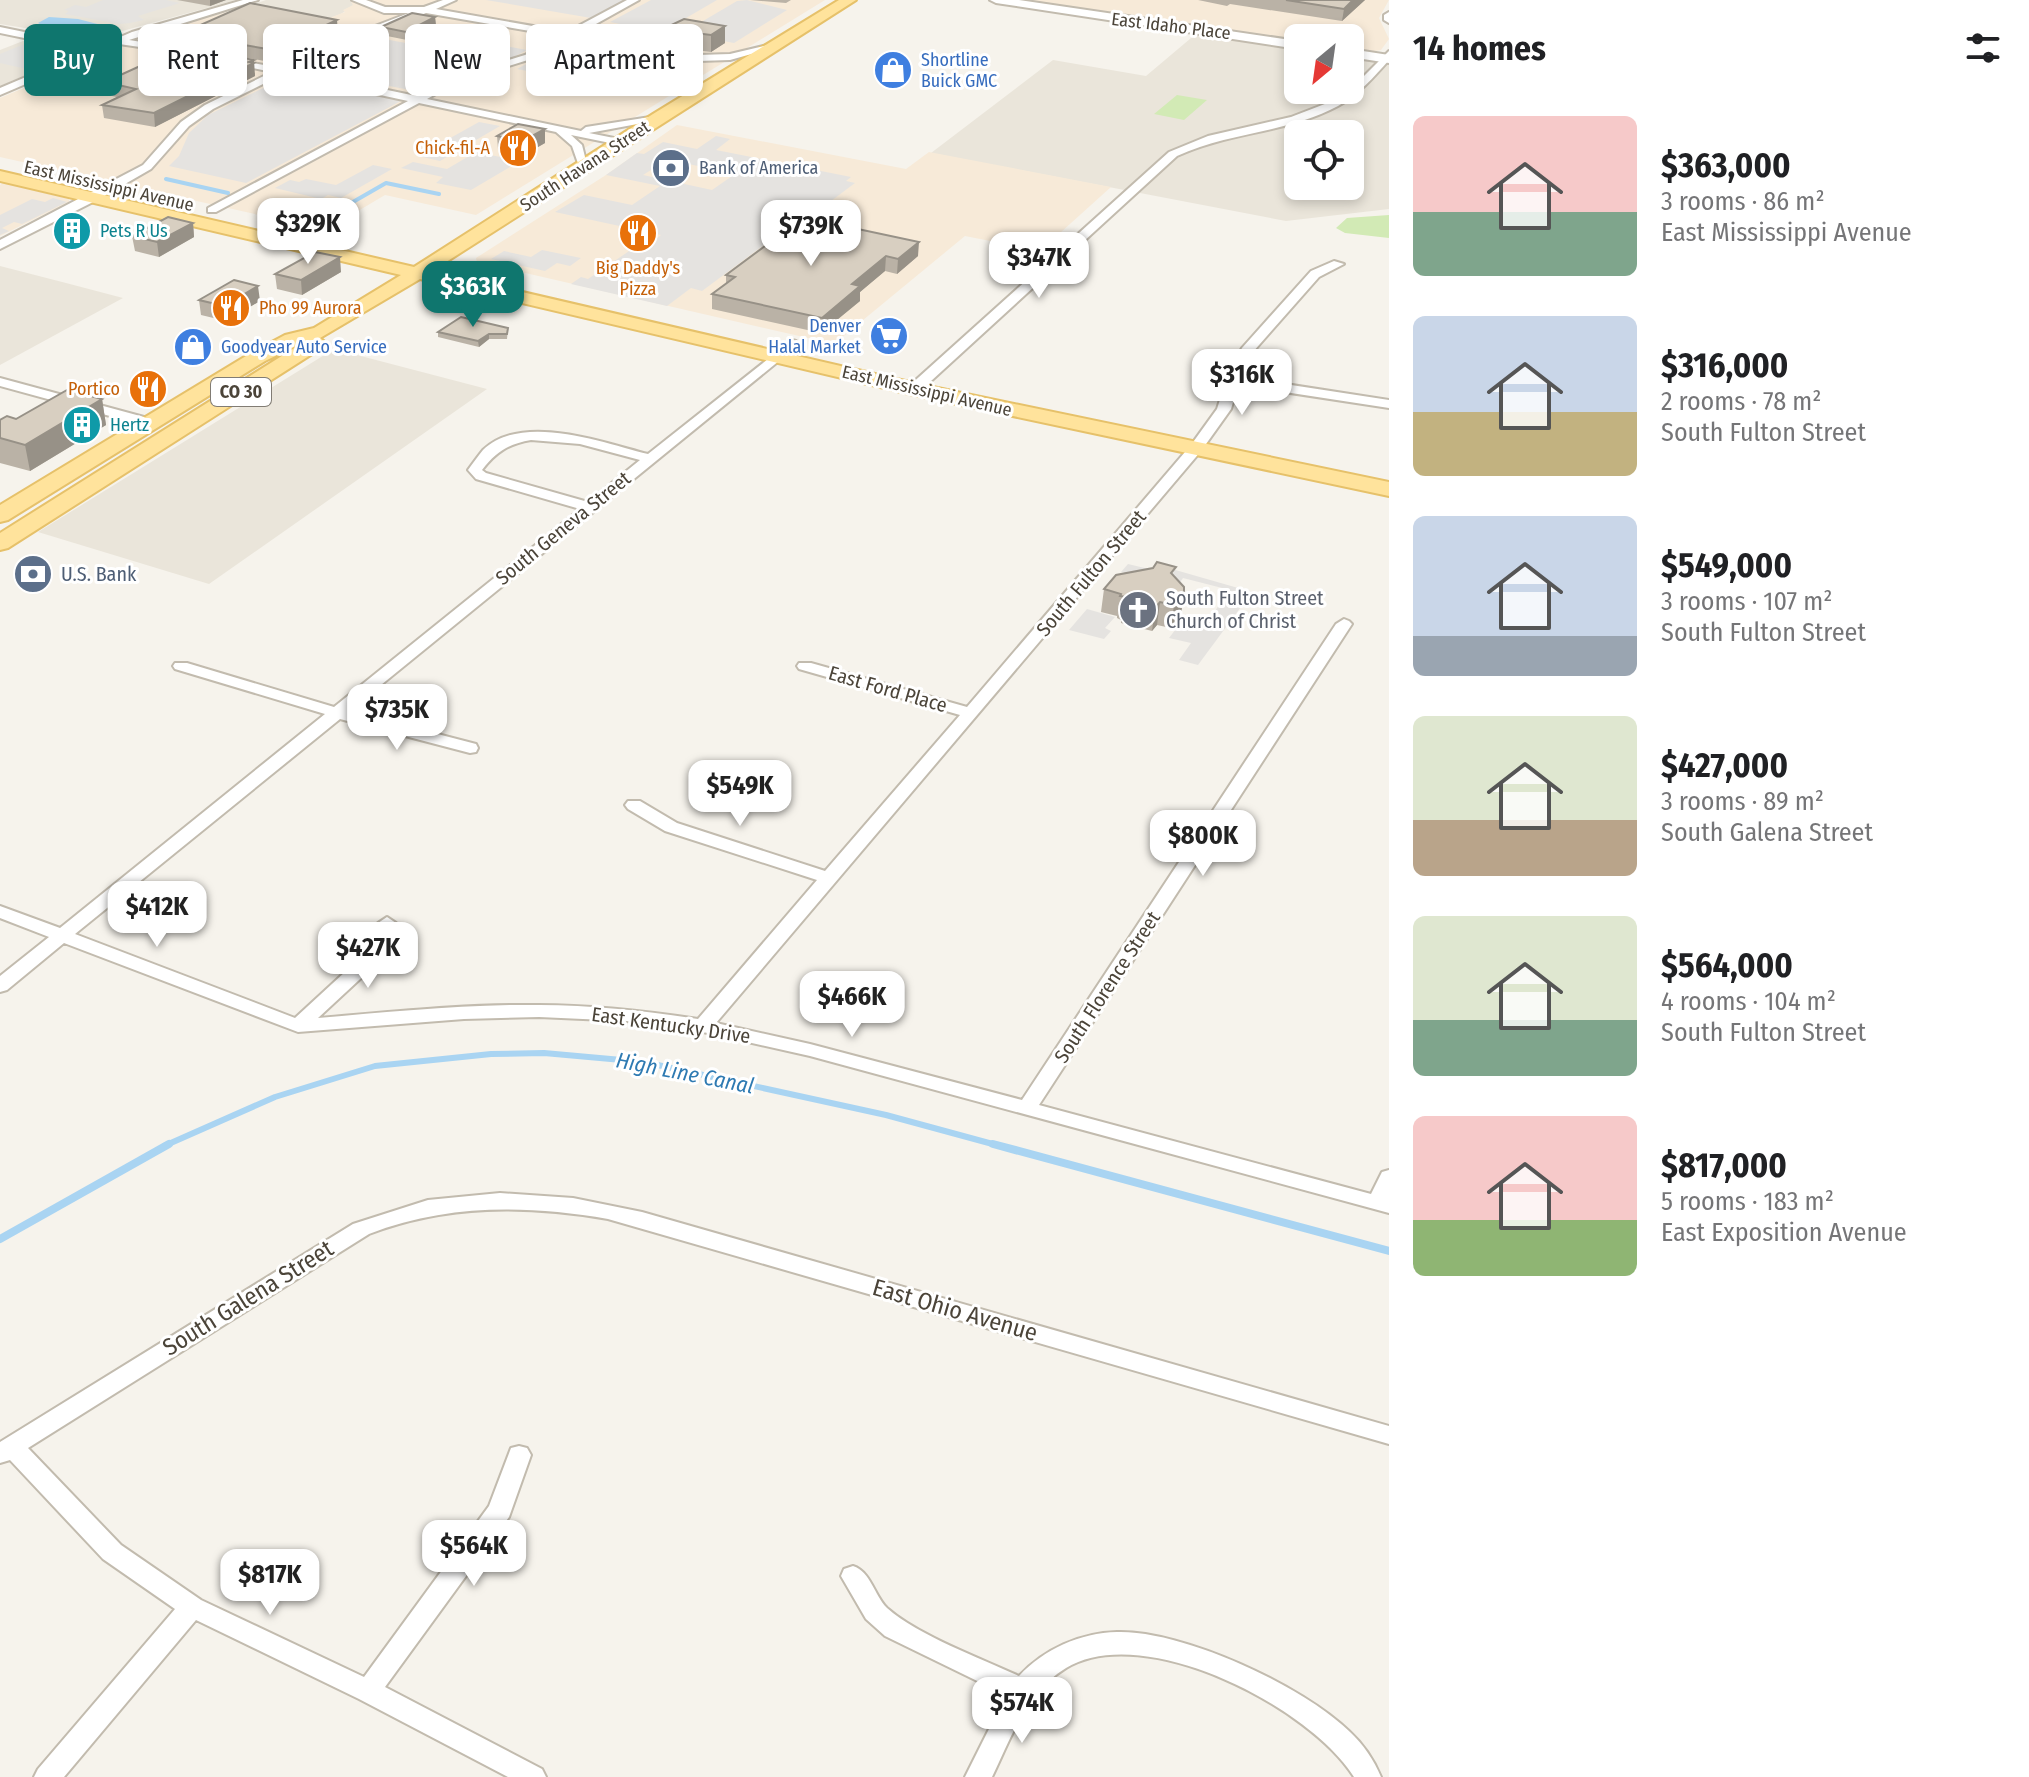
<!DOCTYPE html>
<html lang="en">
<head>
<meta charset="utf-8">
<style>
  :root { --surface:#fff; --page:#f6f6f6; --text:#202124; --muted:#757577; --accent:#0f766e }
  body { margin:0; font-family:"Fira Sans Condensed",sans-serif; background:var(--page); color:var(--text); height:100vh; display:flex; flex-direction:column; font-size:30px; white-space:nowrap }
  * { box-sizing:border-box; margin:0 }
  p { font-size:26px; color:var(--muted) }
  .icon { flex:none; width:44px; height:44px; fill:none; stroke:currentColor; stroke-width:2; stroke-linecap:round; stroke-linejoin:round }
  .map { position:relative; flex:1; overflow:hidden }
  .panel { display:flex; flex-direction:column; background:var(--surface); width:640px }
  .panel>* { flex:none }
  .banner { position:absolute; left:24px; top:24px; width:760px; height:72px; display:flex; gap:16px }
  .needle { width:52px; rotate:209deg }
  .tools { position:absolute; left:1284px; top:24px; display:grid; gap:16px }
  .tools a { display:grid; place-items:center; width:80px; height:80px; border-radius:12px; background:var(--surface); box-shadow:0 4px 12px #0003; font-size:40px }
  .price { position:absolute; translate:-50% -68px; padding:0 18px; border-radius:16px; background:#fff; color:#222; font-size:26px; line-height:52px; filter:drop-shadow(0 2px 4px #0008) }
  .price::after { content:''; position:absolute; left:50%; top:48px; width:24px; height:18px; margin-left:-12px; background:inherit; clip-path:polygon(0 0,100% 0,50% 100%) }
  .price.active { background:var(--accent); color:#fff }
  ul { padding:0; list-style:none }
  li { display:flex; align-items:center; gap:24px; height:200px; padding:0 24px }
  li span { display:grid; place-items:center; flex:none; width:224px; height:160px; border-radius:12px; color:#555 }
  li>.icon { margin-inline-start:auto }
  span .icon { width:96px; height:96px; fill:#fffc; stroke-width:1 }
  li b { font-size:34px }
  h2 { display:flex; justify-content:space-between; align-items:center; height:96px; padding:0 24px; font-size:34px }
  .pill { padding:0 28px; border-radius:12px; background:var(--surface); box-shadow:0 4px 12px #0003; font-size:28px; line-height:72px }
  .pill.active { background:var(--accent); color:#fff }
  main { display:flex; flex:1; min-height:0 }
  .map>svg:first-child { display:block }
  .residential { fill:#eae5da; fill-rule:evenodd }
  .commercial { fill:#f7ead8 }
  .green { fill:#d2eab5 }
  .parking { fill:#e5e3e0; fill-rule:evenodd }
  .water { fill:#a9d4f2 }
  .lines { fill:none; stroke-linecap:round; stroke-linejoin:round }
  .stream-far2 { stroke:#a9d4f2; stroke-width:4 }
  .stream-far1 { stroke:#a9d4f2; stroke-width:6 }
  .stream { stroke:#a9d4f2; stroke-width:8 }
  .minor-casing { stroke:#c2bbae; stroke-width:4 }
  .tertiary-casing { stroke:#c2bbae; stroke-width:4 }
  .primary-casing { stroke:#e6c16a; stroke-width:4 }
  .minor { fill:#fff; fill-rule:evenodd }
  .tertiary { fill:#fff; fill-rule:evenodd }
  .primary { fill:#ffe39c; fill-rule:evenodd }
  .wall { fill:#bab2a6 }
  .shaded-wall { fill:#979187 }
  .building { fill:#d8cfc1; stroke:#979187; stroke-width:2 }
  .labels { text-anchor:middle; dominant-baseline:central; stroke-width:6; stroke-linejoin:round; paint-order:stroke }
  .far-street-label { font-size:18px; fill:#4b4439; stroke:#fff }
  .far-shop-label { font-size:18px; fill:#366cbe; stroke:#fff; text-anchor:start }
  .far-food-label { font-size:18px; fill:#c56008; stroke:#fff; text-anchor:end }
  .far-service-label { font-size:18px; fill:#4e5e75; stroke:#fff; text-anchor:start }
  .far-culture-label { font-size:18px; fill:#0d838f; stroke:#fff; text-anchor:start }
  .shield { fill:#fff; stroke:#817c74; stroke-width:2 }
  .shield-label { font-size:18px; font-weight:bold; fill:#4b4439 }
  .street-label { font-size:20px; fill:#4b4439; stroke:#fff }
  .service-label { font-size:20px; fill:#4e5e75; stroke:#fff; text-anchor:start }
  .worship-label { font-size:20px; fill:#5b616d; stroke:#fff; text-anchor:start }
  .water-label { font-size:22px; font-style:italic; fill:#2e7ab2; stroke:#fff }
  .near-street-label { font-size:24px; fill:#4b4439; stroke:#fff }
</style>
</head>
<body>
<main>
<div class="map">
<svg width="1389" height="1777" viewBox="0 0 1389 1777">
  <rect width="100%" height="100%" fill="#f6f3ec"/>
  <!-- residential -->
  <path class="residential" d="M0,0H236L93,39L0,24Z
    M266,0H350L354,5L341,14L311,25L242,8Z
    M1197,33L1298,49V90H1350V58L1389,64V209L1286,221L931,153L1053,60L1146,76ZM1298,134H1350V186H1298Z
    M23,41L76,52L77,53L0,86V50Z
    M0,266L66,283L123,298L0,365Z
    M334,349L487,389L209,584L38,532Z"/>
  <!-- commercial -->
  <path class="commercial" d="M350,0H825L476,215L385,195L326,230L0,157V98L164,29L242,8L311,25L345,12L343,10L353,5Z
    M1018,0H1389L1379,18L1389,39L1381,50L1369,52L1350,49V38L1298,40Z
    M677,125L906,169L929,152L1111,187L1040,251L965,236L834,344L477,262L476,258L606,175Z
    M3,183L69,199V202L0,236V185Z"/>
  <!-- green -->
  <path class="green" d="M1177,95L1207,100L1184,120L1154,114Z
    M1389,215V238L1345,233L1336,228L1347,218Z"/>
  <!-- parking -->
  <path class="parking" d="M103,0H166L180,3L138,16L144,20L130,23L119,24L65,14L69,11L64,10L75,5L86,7Z
    M486,0H625L591,18Z
    M651,0H717L662,32L610,22Z
    M747,0L787,10L734,43L697,36L686,31L737,1Z
    M444,35L527,50L508,60L410,90L302,69L368,36L422,46Z
    M27,43L76,53L35,71L0,63V54Z
    M545,54L601,64L573,80L517,69Z
    M286,77L401,101L246,183L169,166L179,156L189,133L208,115Z
    M479,122L500,126L440,161L418,156Z
    M716,136L730,139L716,150L851,177L846,181L855,183L775,243L768,242L702,291L691,288L667,306L571,284L581,277L588,279L638,245H648L661,235L555,212L584,195L632,205L660,186L606,175L637,153L644,154L663,142L697,149ZM667,160L735,173V174L712,190L643,175Z
    M476,152L520,161L471,190L436,183L443,177L401,168L413,162L447,169Z
    M373,165L392,169L341,198L328,195L321,199L275,188L290,180L299,182L306,179L336,185Z
    M53,198L67,202L22,224L14,222L2,228L9,231L0,235V215L32,199L45,202Z
    M542,250L581,258L570,266L557,263L545,271L491,259L504,251L531,257Z
    M1128,564L1153,570L1158,565L1252,592L1198,665L1179,660L1191,643L1169,638L1182,621L1204,626L1230,590L1183,578L1177,587L1121,572Z
    M1087,609L1115,617L1105,628L1111,631L1104,639L1069,630Z"/>
  <!-- water -->
  <path class="water" d="M49,17L78,19L109,27C94,42 55,32 38,23Z"/>
  <g class="lines">
    <!-- stream-far2 -->
    <path class="stream-far2" d="M166,179L228,193
      M332,214L386,183L439,194"/>
    <!-- stream-far1 -->
    <path class="stream-far1" d="M164,1146L275,1097L375,1066L491,1054L544,1053L644,1062L886,1115L1000,1146"/>
    <!-- stream -->
    <path class="stream" d="M993,1144L1389,1251
      M0,1239L169,1144"/>
    <!-- minor casing -->
    <g class="minor-casing">
      <path id="minor" d="M243,0H258L129,40L199,51L204,54L202,56L119,44L0,95V88L87,51L0,33V27L97,47L132,32Z
        M352,0H366L385,7H424L443,0H456L436,9L567,32L627,0H639L578,34L698,55L730,54L772,44L777,47L730,60L698,61L570,38L531,59L457,82L427,99L581,131L586,127L663,115L664,117L659,120L589,133L624,140L625,142L620,145L571,135L582,145L588,169H580L572,146L556,132L419,103L216,212H208V208L408,101L283,74L213,109L189,126L151,169L99,199L0,249V240L143,165L181,122L205,105L272,72L229,63V59L281,68L341,39L409,13H384ZM426,13L559,36L525,55L449,78L416,96L292,70L347,43Z
        M1389,12V23L1384,20V15Z
        M1389,51V60C1374,77 1358,95 1338,106C1288,133 1228,132 1177,156L919,392H909V386L1169,152L1208,136L1291,117L1330,102L1350,90Z
        M1334,261L1344,264L1319,277L1252,353L1240,377L1389,400V408L1238,385L1231,409L1201,451L716,1023L810,1044L1022,1100L1336,624L1344,619L1349,621L1352,624L1039,1105L1371,1194L1382,1172L1389,1170V1213L810,1056L703,1032L627,1021L539,1017L464,1019L298,1032L64,943L7,990L0,992V976L49,937L0,918V906L60,928L325,714L175,669L173,666L175,663H187L334,707L580,509L476,479L468,470C473,463 478,456 483,450C522,412 604,443 648,454L792,340L796,341V347L349,711L476,744L478,748L476,752L470,753L340,719L75,934L295,1018L370,949L378,923L387,917L396,923L386,955L318,1018C391,1012 465,1004 539,1005C593,1005 645,1011 698,1019L817,880L665,831L628,809L625,805L628,801H640L677,823L825,871L960,715L799,669L797,666L799,663H811L967,707L1191,445L1217,409L1229,371L1242,348L1311,271ZM531,440L580,444L640,460L588,502L486,473L482,470C496,452 508,444 531,440Z
        M0,378L155,420L157,423L150,427L0,386Z
        M500,1193L573,1198L642,1212L1389,1426V1444L608,1219C526,1205 447,1204 369,1234L28,1448L121,1545L201,1600L364,1677L489,1506L511,1448L519,1446L527,1448L531,1455L509,1517L385,1687L542,1769L546,1777H508L359,1699L196,1620L64,1777H34L38,1769L175,1609L103,1559L10,1460L0,1463V1442L353,1224L428,1200Z
        M853,1566C871,1572 874,1595 887,1608C919,1636 980,1658 1019,1676C1044,1649 1080,1633 1117,1632C1183,1630 1303,1686 1350,1732C1363,1744 1374,1760 1381,1777H1354C1310,1707 1144,1621 1066,1668C1026,1692 1011,1738 992,1777H965L1006,1695L885,1636L866,1619L841,1576L844,1569Z"/>
    </g>
    <!-- tertiary casing -->
    <g class="tertiary-casing">
      <path id="tertiary" d="M990,0H1019L1298,41V49L996,3Z
        M1350,49L1389,55V63L1350,57Z"/>
    </g>
    <!-- primary casing -->
    <g class="primary-casing">
      <path id="primary" d="M839,0H856L432,271L914,383L1389,482V496L914,395L420,279L320,338L326,343L323,347L8,548L0,550V533L304,342L265,361L8,520L0,522V505L251,353L285,335L314,328L401,275L0,181V171L414,267L653,114Z"/>
    </g>
    <!-- minor -->
    <use href="#minor" class="minor"/>
    <!-- tertiary -->
    <use href="#tertiary" class="tertiary"/>
    <!-- primary -->
    <use href="#primary" class="primary"/>
  </g>
  <!-- wall -->
  <path class="wall" d="M177,0H226L210,6Z
    M750,0H791L786,3Z
    M1198,0H1365L1342,21L1230,4L1227,6Z
    M435,17L436,26L407,40L382,35L381,27Z
    M725,26V43L711,52L663,46V29Z
    M338,32L275,63L210,51L255,73V76L155,127L104,118L102,105L117,97L107,95L105,82L183,46H182L180,34Z
    M633,58L692,63L671,76L635,69V65L638,64L633,63Z
    M545,129V143L524,155L498,149L497,136Z
    M193,223L194,237L159,257L135,251L132,236Z
    M781,242L918,256L897,274L885,271L860,292V301L821,333L712,309V294L726,284V275Z
    M341,272L302,295L277,289L275,274Z
    M199,300L260,301L226,321L201,315Z
    M508,328L507,339H489L479,347L438,337V332Z
    M102,399L106,425L30,471L0,463V420L16,419Z
    M1174,577L1181,615L1171,628L1157,625L1152,631L1121,623V620L1117,618V616L1101,612L1104,589Z"/>
  <!-- shaded-wall -->
  <path class="shaded-wall" d="M210,0H226L210,6Z
    M1353,0H1365L1342,21L1344,9Z
    M435,17L436,26L407,40L406,32Z
    M337,20L338,32L275,63L273,50Z
    M725,26V43L711,52V35Z
    M692,59V63L671,76V72Z
    M254,60L255,76L155,127L154,113Z
    M545,129V143L524,155L523,141Z
    M193,223L194,237L159,257L157,242Z
    M919,242L918,256L897,274L898,259Z
    M886,256L885,271L860,292V301L821,333L822,318L852,284Z
    M340,257L341,272L302,295L301,280Z
    M258,286L260,301L226,321L224,306Z
    M489,334V339L479,347L478,341Z
    M102,399L106,425L30,471L25,445Z
    M1184,593L1181,615L1171,628L1174,605Z
    M1160,602L1157,625L1152,631L1155,608Z"/>
  <!-- building -->
  <path class="building" d="M1286,0H1353L1344,9Z
    M250,3L337,20L273,50L180,34Z
    M412,13L435,17L406,32L381,27Z
    M684,19L725,26L711,35L663,29Z
    M184,46L254,60L249,62L254,63L154,113L102,105L136,89L105,82Z
    M647,51L692,59L671,72L635,65L643,60L633,58Z
    M518,124L545,129L523,141L497,136Z
    M168,217L193,223L157,242L132,236Z
    M811,219L919,242L898,259L886,256L852,284L860,286L822,318L712,294L735,277L726,275L773,240L781,242Z
    M315,252L340,257L301,280L275,274Z
    M234,280L258,286L224,306L199,300Z
    M461,317L508,328L507,334H489L478,341L438,332Z
    M67,390L102,399L25,445L0,438V420L7,416L16,419Z
    M1157,562L1176,567L1171,573L1184,587V593L1174,605L1160,602L1155,608L1124,600L1126,597L1120,596L1121,594L1104,589L1116,575L1153,568Z"/>
  <!-- icons -->
  <defs>
    <g id="shop-disc" transform="scale(2)"><circle r="9.5" fill="#3f7fe0" stroke="#fff"/><path d="M-5-2.5h2.3a2.7 3.5 0 0 1 5.4 0H5L5.5 6h-11ZM-1.5-2.5h3a1.5 2.3 0 0 0-3 0Z" fill="#fff"/></g>
    <g id="restaurant-disc" transform="scale(2)"><circle r="9.5" fill="#e8710a" stroke="#fff"/><path d="M-5-6h1v4h1v-4h1v4h1v-4h1v5L-1.5 .5V6h-2V.5L-5-1ZM5-6V6H3V1.5H1.5Q1.5-4 5-6Z" fill="#fff"/></g>
    <g id="bank-disc" transform="scale(2)"><circle r="9.5" fill="#5c6f8a" stroke="#fff"/><path d="M-6-4H6V4H-6ZM0-2.3a2.3 2.3 0 1 0 0 4.6a2.3 2.3 0 1 0 0-4.6Z" fill="#fff"/></g>
    <g id="building-disc" transform="scale(2)"><circle r="9.5" fill="#0f9aa8" stroke="#fff"/><path d="M-4-6H4V6H1V3H-1V6H-4ZM-2.5-4.3h1.7v1.8h-1.7ZM.8-4.3h1.7v1.8H.8ZM-2.5-1h1.7V.8h-1.7ZM.8-1h1.7V.8H.8Z" fill="#fff"/></g>
    <g id="supermarket-disc" transform="scale(2)"><circle r="9.5" fill="#3f7fe0" stroke="#fff"/><path d="M-6-5.5h2.5l.6 2H6L4.5 2H-2.5L-4.4-4H-6ZM-1.5 3.2a1.3 1.3 0 1 0 .1 0ZM3 3.2a1.3 1.3 0 1 0 .1 0Z" fill="#fff"/></g>
    <g id="church-disc" transform="scale(2)"><circle r="9.5" fill="#6b7280" stroke="#fff"/><path d="M-1.2-6h2.4v3.5h3.3v2.4h-3.3V6h-2.4V-.1h-3.3v-2.4h3.3Z" fill="#fff"/></g>
  </defs>
  <g fill-rule="evenodd">
    <use href="#shop-disc" x="893" y="70"/>
    <use href="#restaurant-disc" x="518" y="148"/>
    <use href="#bank-disc" x="671" y="168"/>
    <use href="#building-disc" x="72" y="231"/>
    <use href="#restaurant-disc" x="638" y="233"/>
    <use href="#restaurant-disc" x="231" y="308"/>
    <use href="#supermarket-disc" x="889" y="336"/>
    <use href="#shop-disc" x="193" y="347"/>
    <use href="#restaurant-disc" x="148" y="389"/>
    <use href="#building-disc" x="82" y="425"/>
    <use href="#bank-disc" x="33" y="574"/>
    <use href="#church-disc" x="1138" y="610"/>
  </g>
  <g class="labels">
    <!-- far-street labels -->
    <g class="far-street-label">
      <text transform="translate(1171 26) rotate(7)">East Idaho Place</text>
      <text transform="translate(585 166) rotate(-33)">South Havana Street</text>
      <text transform="translate(109 186) rotate(13)">East Mississippi Avenue</text>
      <text transform="translate(927 391) rotate(13)">East Mississippi Avenue</text>
    </g>
    <!-- far-shop labels -->
    <g class="far-shop-label">
      <text x="921" y="60">Shortline<tspan x="921" dy="21">Buick GMC</tspan></text>
      <text x="861" y="326" text-anchor="end">Denver<tspan x="861" dy="21">Halal Market</tspan></text>
      <text x="221" y="347">Goodyear Auto Service</text>
    </g>
    <!-- far-food labels -->
    <g class="far-food-label">
      <text x="490" y="148">Chick-fil-A</text>
      <text x="638" y="268" text-anchor="middle">Big Daddy's<tspan x="638" dy="21">Pizza</tspan></text>
      <text x="259" y="308" text-anchor="start">Pho 99 Aurora</text>
      <text x="120" y="389">Portico</text>
    </g>
    <!-- far-service labels -->
    <g class="far-service-label">
      <text x="699" y="168">Bank of America</text>
    </g>
    <!-- far-culture labels -->
    <g class="far-culture-label">
      <text x="100" y="231">Pets R Us</text>
      <text x="110" y="425">Hertz</text>
    </g>
    <!-- shield labels -->
    <rect class="shield" x="211" y="378" width="60" height="28" rx="6"/>
    <g class="shield-label">
      <text x="241" y="392">CO 30</text>
    </g>
    <!-- street labels -->
    <g class="street-label">
      <text transform="translate(563 528) rotate(-39)">South Geneva Street</text>
      <text transform="translate(1091 573) rotate(-50)">South Fulton Street</text>
      <text transform="translate(888 689) rotate(16)">East Ford Place</text>
      <text transform="translate(1107 987) rotate(-57)">South Florence Street</text>
      <text transform="translate(671 1025) rotate(8)">East Kentucky Drive</text>
    </g>
    <!-- service labels -->
    <g class="service-label">
      <text x="61" y="574">U.S. Bank</text>
    </g>
    <!-- worship labels -->
    <g class="worship-label">
      <text x="1166" y="598">South Fulton Street<tspan x="1166" dy="23">Church of Christ</tspan></text>
    </g>
    <!-- water labels -->
    <g class="water-label">
      <text transform="translate(685 1073) rotate(11)">High Line Canal</text>
    </g>
    <!-- near-street labels -->
    <g class="near-street-label">
      <text transform="translate(248 1298) rotate(-32)">South Galena Street</text>
      <text transform="translate(955 1310) rotate(16)">East Ohio Avenue</text>
    </g>
  </g>
</svg>
<div class="tools">
<a><svg class="needle" viewBox="-14 -14 28 28"><path d="M0-13l5 13h-10z" fill="#e53935"/><path d="M0 13l5-13h-10z" fill="#757577"/></svg></a>
<a><svg class="icon" aria-label="locate" viewBox="0 0 24 24"><circle cx="12" cy="12" r="6"/><path d="M12 2v4M12 18v4M2 12h4M18 12h4"/></svg></a>
</div>
<b class="price" style="left:308px;top:266px">$329K</b>
<b class="price" style="left:811px;top:268px">$739K</b>
<b class="price" style="left:1039px;top:300px">$347K</b>
<b class="price active" style="left:473px;top:329px">$363K</b>
<b class="price" style="left:1242px;top:417px">$316K</b>
<b class="price" style="left:397px;top:752px">$735K</b>
<b class="price" style="left:740px;top:828px">$549K</b>
<b class="price" style="left:1203px;top:878px">$800K</b>
<b class="price" style="left:157px;top:949px">$412K</b>
<b class="price" style="left:368px;top:990px">$427K</b>
<b class="price" style="left:852px;top:1039px">$466K</b>
<b class="price" style="left:474px;top:1588px">$564K</b>
<b class="price" style="left:270px;top:1617px">$817K</b>
<b class="price" style="left:1022px;top:1745px">$574K</b>
<div class="banner">
<a class="pill active">Buy</a>
<a class="pill">Rent</a>
<a class="pill">Filters</a>
<a class="pill">New</a>
<a class="pill">Apartment</a>
</div>
</div>
<section class="panel">
<h2>14 homes<svg class="icon" aria-label="filters" viewBox="0 0 24 24"><path d="M4 7h16M4 17h16"/><circle cx="9" cy="7" r="2"/><circle cx="15" cy="17" r="2"/></svg></h2>
<ul>
<li><span style="background:linear-gradient(#f6c9c9 60%,#7fa58c 0)"><svg class="icon" aria-label="home" viewBox="0 0 24 24"><path d="M3 11l9-7 9 7M6 9v11h12V9"/></svg></span><div><b>$363,000</b><p>3 rooms · 86 m²</p><p>East Mississippi Avenue</p></div></li>
<li><span style="background:linear-gradient(#c9d6e8 60%,#c2b280 0)"><svg class="icon" aria-label="home" viewBox="0 0 24 24"><path d="M3 11l9-7 9 7M6 9v11h12V9"/></svg></span><div><b>$316,000</b><p>2 rooms · 78 m²</p><p>South Fulton Street</p></div></li>
<li><span style="background:linear-gradient(#c9d6e8 75%,#9aa5b1 0)"><svg class="icon" aria-label="home" viewBox="0 0 24 24"><path d="M3 11l9-7 9 7M6 9v11h12V9"/></svg></span><div><b>$549,000</b><p>3 rooms · 107 m²</p><p>South Fulton Street</p></div></li>
<li><span style="background:linear-gradient(#dfe7d0 65%,#b9a48a 0)"><svg class="icon" aria-label="home" viewBox="0 0 24 24"><path d="M3 11l9-7 9 7M6 9v11h12V9"/></svg></span><div><b>$427,000</b><p>3 rooms · 89 m²</p><p>South Galena Street</p></div></li>
<li><span style="background:linear-gradient(#dfe7d0 65%,#7fa58c 0)"><svg class="icon" aria-label="home" viewBox="0 0 24 24"><path d="M3 11l9-7 9 7M6 9v11h12V9"/></svg></span><div><b>$564,000</b><p>4 rooms · 104 m²</p><p>South Fulton Street</p></div></li>
<li><span style="background:linear-gradient(#f6c9c9 65%,#8fb573 0)"><svg class="icon" aria-label="home" viewBox="0 0 24 24"><path d="M3 11l9-7 9 7M6 9v11h12V9"/></svg></span><div><b>$817,000</b><p>5 rooms · 183 m²</p><p>East Exposition Avenue</p></div></li>
</ul>
</section>
</main>
</body>
</html>
